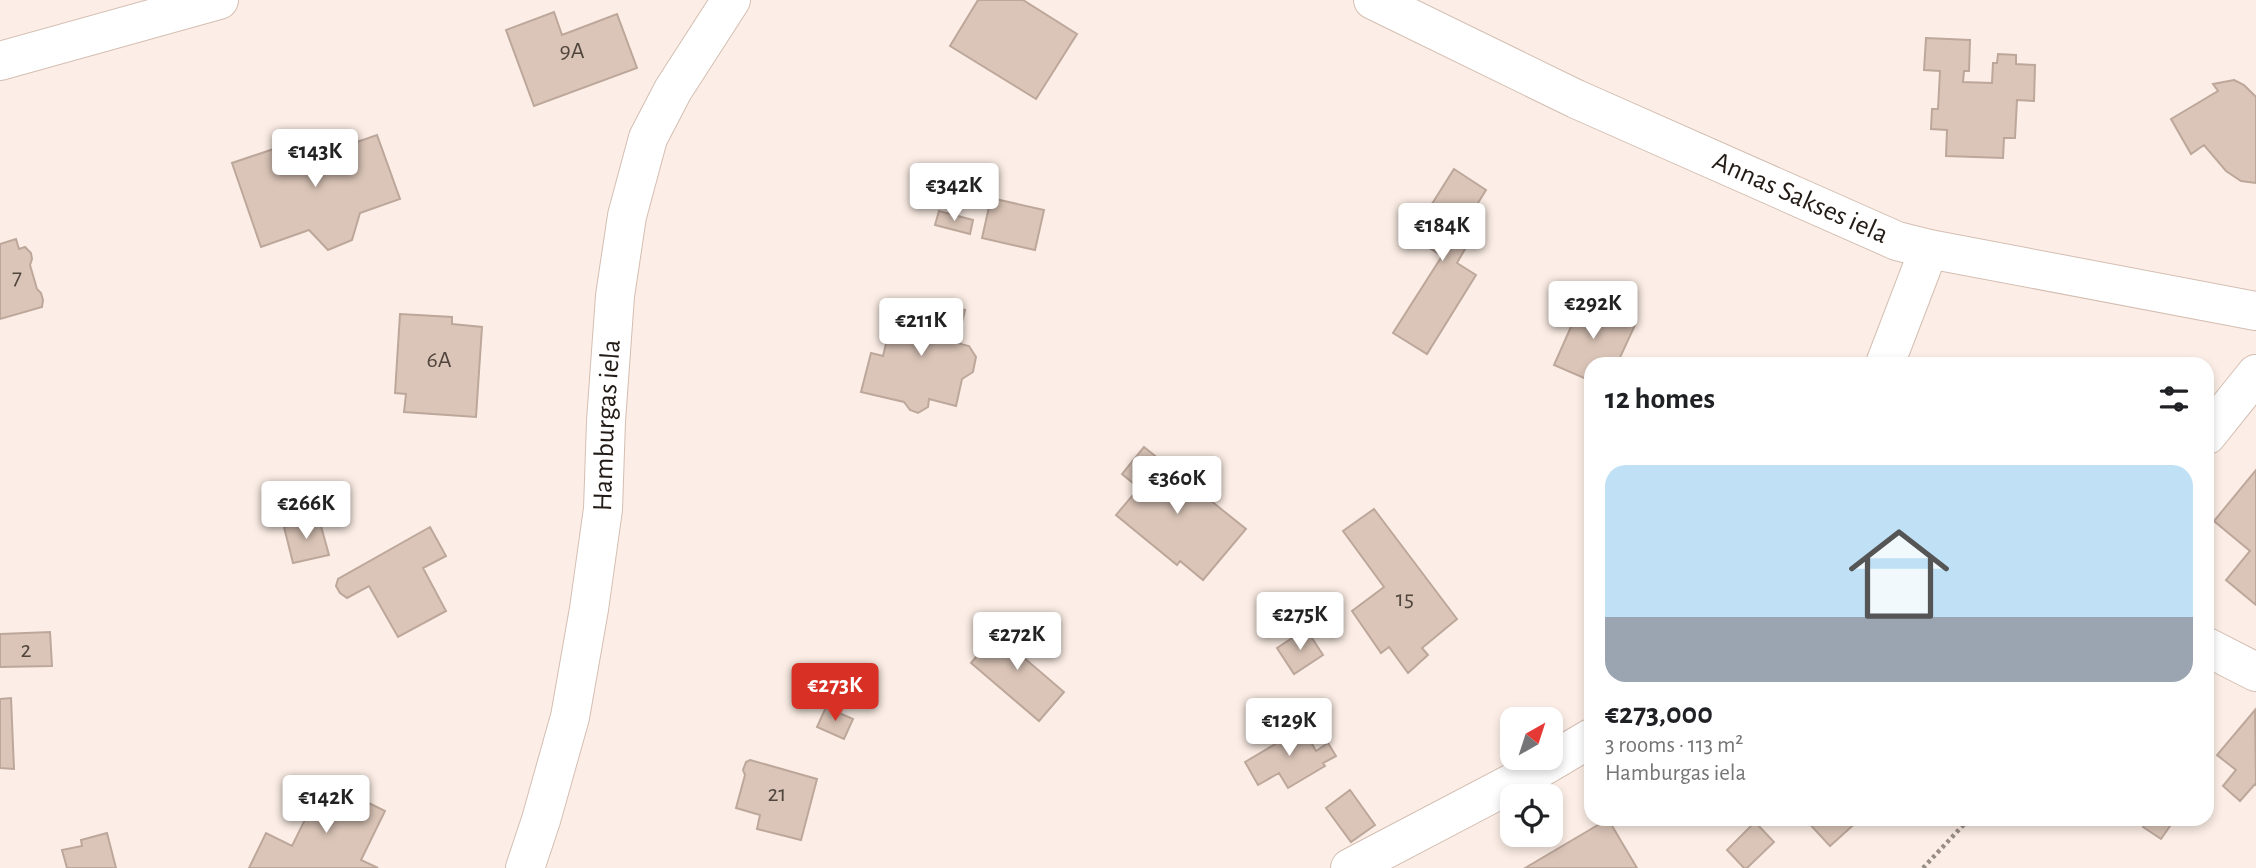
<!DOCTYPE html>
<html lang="en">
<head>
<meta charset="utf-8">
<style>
  :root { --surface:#fff; --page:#f6f6f6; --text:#202124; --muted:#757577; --line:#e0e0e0; --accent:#d93025 }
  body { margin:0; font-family:"Alegreya Sans",sans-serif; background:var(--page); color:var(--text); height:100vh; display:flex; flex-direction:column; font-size:26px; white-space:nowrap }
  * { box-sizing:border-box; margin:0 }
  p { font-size:23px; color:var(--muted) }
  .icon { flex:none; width:38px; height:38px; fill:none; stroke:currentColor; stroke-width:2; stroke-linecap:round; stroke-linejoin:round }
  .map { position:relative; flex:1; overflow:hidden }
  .panel { position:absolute; left:1584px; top:357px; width:630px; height:469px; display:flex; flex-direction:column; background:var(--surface); border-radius:21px; box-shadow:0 4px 10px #0003 }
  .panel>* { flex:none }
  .needle { width:46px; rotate:39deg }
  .tools { position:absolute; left:1500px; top:707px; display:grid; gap:14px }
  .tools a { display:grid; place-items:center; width:63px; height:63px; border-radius:14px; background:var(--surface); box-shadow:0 4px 10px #0003; font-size:35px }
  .price { position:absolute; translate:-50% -60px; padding:0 16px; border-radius:7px; background:#fff; color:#222; font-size:23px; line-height:46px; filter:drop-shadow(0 2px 4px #0008) }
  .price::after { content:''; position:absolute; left:50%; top:42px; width:21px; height:16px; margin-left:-10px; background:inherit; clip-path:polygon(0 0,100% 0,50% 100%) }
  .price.active { background:var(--accent); color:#fff }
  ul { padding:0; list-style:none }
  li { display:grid; align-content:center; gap:14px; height:371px; padding:0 21px }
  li+li { border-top:2px solid var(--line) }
  li span { display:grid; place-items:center; height:217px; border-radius:21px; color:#555 }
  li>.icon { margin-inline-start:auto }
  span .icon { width:126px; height:126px; fill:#fffc; stroke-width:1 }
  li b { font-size:30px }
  h2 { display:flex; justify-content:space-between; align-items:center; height:84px; padding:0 21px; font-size:30px }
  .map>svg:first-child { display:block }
  .building { fill:#dbc5b8; stroke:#bda79b; stroke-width:2 }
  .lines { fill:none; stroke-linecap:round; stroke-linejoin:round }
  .minor-casing { stroke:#d4beb2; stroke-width:40 }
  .path { stroke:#988d86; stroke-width:4.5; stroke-dasharray:3.5 3.5; stroke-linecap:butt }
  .minor { stroke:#fff; stroke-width:38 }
  .labels { text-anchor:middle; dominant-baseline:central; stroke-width:5; stroke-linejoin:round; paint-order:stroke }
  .number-label { font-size:24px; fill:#51463e }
  .street-label { font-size:28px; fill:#231b16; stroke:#fefefe }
</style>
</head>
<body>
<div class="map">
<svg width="2256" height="868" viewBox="0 0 2256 868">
  <rect width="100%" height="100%" fill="#fceee6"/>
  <!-- building -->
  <path class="building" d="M978,0H1023L1077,34L1036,99L950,46Z
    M554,12L562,35L617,14L637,68L534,106L506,30Z
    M1926,38L1970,40L1969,71H1964L1963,82L1992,83L1993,63H1997L1998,54L2016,55V64L2035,65L2034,101L2017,100L2015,138H2004L2003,158L1946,156L1947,130L1931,129L1932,109H1938L1940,71L1924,70Z
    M2234,80L2244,85L2256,97V183L2241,181L2226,171L2204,145L2191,154L2171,119L2218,91L2213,84Z
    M318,134L325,153L377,135L400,199L360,213L352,240L328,250L309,230L261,247L232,163Z
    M1454,169L1486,190L1454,242L1465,249L1457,263L1476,275L1427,354L1393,333L1442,256L1420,242L1429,228L1420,223Z
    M991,198L1044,210L1035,250L982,238Z
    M939,211L973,220L970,234L935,225Z
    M16,239L19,249L25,247L31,253L32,259L30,265L37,289L41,293L43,300L42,307L0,319V244Z
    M1582,302L1635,325L1617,364H1591V381L1554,365Z
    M890,305L908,309L909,306L933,312L934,309L942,305L965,310L957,343L969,346L976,357L973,372L962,379L956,406L929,399L928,407L918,413L910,410L904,402L861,392L871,353L883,356L889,332L884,330Z
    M400,314L452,317V324L482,327L476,417L404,412L406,394L395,393Z
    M1144,447L1246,529L1203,580L1180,561L1177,565L1116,515L1139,488L1122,474Z
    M2256,470V605L2226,580L2250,551L2214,521Z
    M1374,509L1457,619L1422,648L1428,655L1408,673L1389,647L1381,653L1352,611L1384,587L1343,531Z
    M319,519L329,555L293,563L284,527Z
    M430,527L446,556L423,568L446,611L398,637L369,586L347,598L340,593L336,586L338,579Z
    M1007,621L1034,644L1023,657L1064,692L1039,721L971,663Z
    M1306,629L1323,655L1294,674L1277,648Z
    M50,632L52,666L0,667V634Z
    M11,698L14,769L0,768V699Z
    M826,707L853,719L844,739L817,727Z
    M2255,710L2256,785L2255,784L2240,801L2223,786L2236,770L2217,755Z
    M1285,725L1291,736L1303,728L1316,751L1328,743L1336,756L1323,763L1325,766L1288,788L1279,773L1258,785L1245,762L1277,743L1271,733Z
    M750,760L817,779L801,840L757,829L760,815L736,808L745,775L743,770L746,762Z
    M324,781L385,811L361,860L378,868H249L266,833L292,846Z
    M1350,790L1375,825L1351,842L1326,808Z
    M1608,819L1637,868H1525Z
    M1805,819H1860L1830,846Z
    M2148,819H2175L2161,839L2143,827Z
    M1755,822L1774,842L1747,868H1744L1727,850Z
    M107,833L116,868H67L62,850L82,846L81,840Z"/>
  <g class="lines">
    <!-- minor casing -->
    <g class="minor-casing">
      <g id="minor">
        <path id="s1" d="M1373,0L1576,99L1897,241L1929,249L2256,311"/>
        <path d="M0,61L219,0"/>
        <path d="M1885,364L1929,249"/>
        <path d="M2207,435L2256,374"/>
        <path d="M2207,647L2256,672"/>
        <path id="s2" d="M525,868L541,820L570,717L589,609L603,509L606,421L615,296L627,216L648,138L673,90L731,0"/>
        <path d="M1350,868L1537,770L1591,738"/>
      </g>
    </g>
    <!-- path -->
    <path class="path" d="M1923,868L1969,819"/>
    <!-- minor -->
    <use href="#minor" class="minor"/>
  </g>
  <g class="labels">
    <!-- number labels -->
    <g class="number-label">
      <text x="572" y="51">9A</text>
      <text x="17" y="277">7</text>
      <text x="439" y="360">6A</text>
      <text x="1405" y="599">15</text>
      <text x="26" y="650">2</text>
      <text x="777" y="794">21</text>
    </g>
    <!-- street labels -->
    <g class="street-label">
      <text stroke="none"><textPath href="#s1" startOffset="471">Annas Sakses iela</textPath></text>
      <text stroke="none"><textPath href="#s2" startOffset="452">Hamburgas iela</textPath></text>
    </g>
  </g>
</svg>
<div class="tools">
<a><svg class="needle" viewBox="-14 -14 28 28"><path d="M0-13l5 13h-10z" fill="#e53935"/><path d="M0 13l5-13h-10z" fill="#757577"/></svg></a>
<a><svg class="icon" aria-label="locate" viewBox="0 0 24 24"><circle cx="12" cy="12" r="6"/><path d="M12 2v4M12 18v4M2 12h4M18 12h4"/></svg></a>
</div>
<b class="price" style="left:315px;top:189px">€143K</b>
<b class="price" style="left:954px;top:223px">€342K</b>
<b class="price" style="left:1442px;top:263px">€184K</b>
<b class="price" style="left:1593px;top:341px">€292K</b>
<b class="price" style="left:921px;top:358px">€211K</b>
<b class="price" style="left:1177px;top:516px">€360K</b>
<b class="price" style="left:306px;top:541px">€266K</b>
<b class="price" style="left:1300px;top:652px">€275K</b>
<b class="price" style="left:1017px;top:672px">€272K</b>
<b class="price active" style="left:835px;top:723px">€273K</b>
<b class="price" style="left:1289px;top:758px">€129K</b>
<b class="price" style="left:326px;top:835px">€142K</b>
<section class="panel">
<h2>12 homes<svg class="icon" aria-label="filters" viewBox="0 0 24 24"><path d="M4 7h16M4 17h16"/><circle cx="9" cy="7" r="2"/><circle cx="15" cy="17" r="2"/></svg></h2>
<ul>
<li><span style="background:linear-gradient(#bfe0f5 70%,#9aa5b1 0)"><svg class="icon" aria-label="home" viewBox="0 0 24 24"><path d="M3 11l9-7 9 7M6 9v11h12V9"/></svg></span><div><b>€273,000</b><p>3 rooms · 113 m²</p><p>Hamburgas iela</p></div></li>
</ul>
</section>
</div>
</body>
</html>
